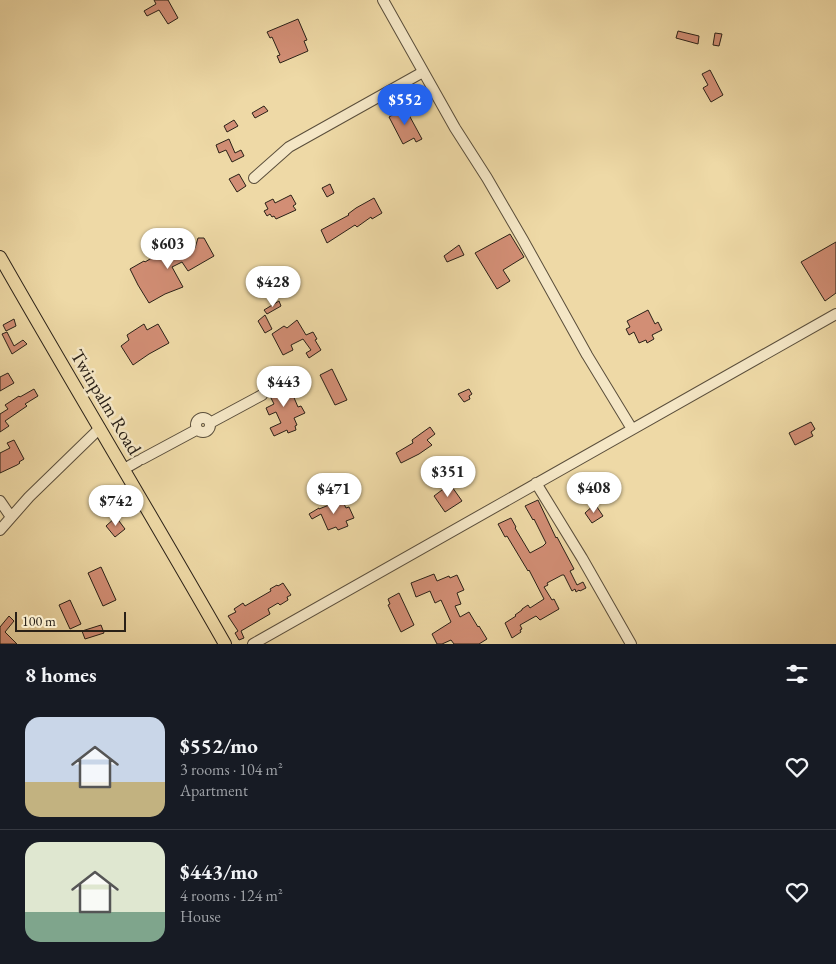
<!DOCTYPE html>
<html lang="en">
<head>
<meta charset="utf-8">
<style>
  :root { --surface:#171b24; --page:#242831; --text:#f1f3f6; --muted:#9ea1a6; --line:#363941; --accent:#2563eb }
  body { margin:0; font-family:"EB Garamond",serif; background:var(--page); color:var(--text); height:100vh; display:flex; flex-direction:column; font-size:19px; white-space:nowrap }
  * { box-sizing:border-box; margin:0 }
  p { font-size:16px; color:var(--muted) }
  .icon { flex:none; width:28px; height:28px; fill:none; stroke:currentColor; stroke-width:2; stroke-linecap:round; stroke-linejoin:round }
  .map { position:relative; height:644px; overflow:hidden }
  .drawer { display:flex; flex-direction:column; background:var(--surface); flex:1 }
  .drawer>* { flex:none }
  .scale { position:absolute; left:15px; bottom:12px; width:111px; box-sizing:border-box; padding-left:5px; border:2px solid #292017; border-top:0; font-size:14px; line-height:18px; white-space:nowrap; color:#292017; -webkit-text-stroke:4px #f4e6c5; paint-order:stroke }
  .price { position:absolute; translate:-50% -42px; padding:0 11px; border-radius:18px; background:#fff; color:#222; font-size:16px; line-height:32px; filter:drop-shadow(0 1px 2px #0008) }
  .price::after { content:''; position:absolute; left:50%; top:30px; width:15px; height:11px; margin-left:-8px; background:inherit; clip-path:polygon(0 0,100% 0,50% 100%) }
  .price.current { background:var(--accent); color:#fff }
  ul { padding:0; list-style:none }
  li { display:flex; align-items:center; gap:15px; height:125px; padding:0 25px }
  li+li { border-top:1px solid var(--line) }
  li span { display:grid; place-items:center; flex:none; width:140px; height:100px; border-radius:15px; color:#555 }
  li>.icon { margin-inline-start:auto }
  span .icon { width:60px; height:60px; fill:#fffc; stroke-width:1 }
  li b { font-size:21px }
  h2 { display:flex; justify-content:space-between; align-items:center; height:60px; padding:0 25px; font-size:21px }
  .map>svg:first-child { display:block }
  .building { fill:#d28e75; stroke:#292017 }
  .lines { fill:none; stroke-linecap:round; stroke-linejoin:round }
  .minor-casing { stroke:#5a4e3b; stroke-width:12 }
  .major-casing { stroke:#292017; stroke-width:14 }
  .minor { stroke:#f4e6c5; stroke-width:10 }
  .major { stroke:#eed9a6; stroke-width:12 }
  .labels { text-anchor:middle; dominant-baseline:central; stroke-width:5; stroke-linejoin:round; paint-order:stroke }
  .street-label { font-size:19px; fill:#292017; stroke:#f4e6c5 }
</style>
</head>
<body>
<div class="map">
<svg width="836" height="644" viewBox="0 0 836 644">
  <rect width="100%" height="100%" fill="#eed9a6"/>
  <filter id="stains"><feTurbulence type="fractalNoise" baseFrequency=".004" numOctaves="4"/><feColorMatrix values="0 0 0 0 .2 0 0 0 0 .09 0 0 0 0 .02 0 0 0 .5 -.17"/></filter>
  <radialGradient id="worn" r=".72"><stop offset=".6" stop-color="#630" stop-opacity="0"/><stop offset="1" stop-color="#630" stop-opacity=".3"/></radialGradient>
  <!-- building -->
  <path class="building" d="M154,0H168L178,18L168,24L159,10L147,16L144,11L156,4Z
    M298,19L307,40L304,41L308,51L280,63L277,56L280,55L272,37L270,38L267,32Z
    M678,31L699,36L698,44L676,38Z
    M715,33L722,34L719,46L713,45Z
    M710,70L723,95L711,102L703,88L708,85L702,74Z
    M264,106L268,111L255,118L252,113Z
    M407,107L410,114L409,115L422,139L416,142L414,138L403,144L389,117Z
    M234,120L238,126L227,132L224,126Z
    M229,139L235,153L241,150L244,156L232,162L226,150L219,153L216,145Z
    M239,174L246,186L237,192L229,179Z
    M330,184L334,193L327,197L322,188Z
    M291,195L296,204L293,206L296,210L276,219L274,216L272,217L270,214L267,216L264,211L268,209L265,203L273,199L275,203Z
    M374,198L382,213L372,219L371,217L357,227L355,225L327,243L321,230L349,215L348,214L356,208Z
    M510,234L524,257L503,270L510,281L497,289L475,253Z
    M198,238H204L214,256L188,271L182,262L172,267L183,287L165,294L149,303L138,285L130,269L144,261L145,262L165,250L169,258L195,248Z
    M836,242V293L825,301L801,262Z
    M459,245L464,255L447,262L444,256Z
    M279,301L281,306L267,314L264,310Z
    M648,310L655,324L658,322L662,330L652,335L654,339L647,343L646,340L639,343L634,332L629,335L626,329L630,327L627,321Z
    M265,315L272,329L265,333L258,321Z
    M14,319L16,326L6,331L3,325Z
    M297,320L306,335L313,332L317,339L315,340L321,350L309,358L306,353L311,350L303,339L291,345L293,350L283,355L272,334L284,326L287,328Z
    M144,324L147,330L158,324L169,343L149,354L133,365L121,346L129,340L127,335Z
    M7,332L14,346L23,340L27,344L12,354L2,334Z
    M332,369L347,400L335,405L320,375Z
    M8,373L14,383L0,391V377Z
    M293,382L296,388L294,389L295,391L292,393L298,407L301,406L305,413L294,418L297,425L295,426L296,430L288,433L287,430L274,436L270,428L281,423L276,412L269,415L266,408L274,404L267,390L275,386L276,389Z
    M34,389L38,396L25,404L27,406L5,421L9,426L0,432V414L8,409L5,405L19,396L20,397Z
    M469,389L472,394L469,396L470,399L464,402L458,394Z
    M811,422L815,429L811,432L813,436L795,445L789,433Z
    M430,427L435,434L427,440L432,445L419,454L401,463L396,453L413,443L412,440Z
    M14,440L24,459L19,462L20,463L17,465L0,473V453L10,448L7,443Z
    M450,484L462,501L445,512L434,496Z
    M341,498L346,508L349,507L354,518L346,521L348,526L338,530L336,527L328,530L321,514L312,519L309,514L319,508V509L334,503L333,502Z
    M538,500L556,538L557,537L574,569L570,571L577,585L583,582L586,588L580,591L579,590L576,592L575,589L572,591L564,575H562L547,583L548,585L544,587L552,600L554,599L559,609L540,620L536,616L520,625L522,629L520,630L521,632L512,638L505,623L516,616L515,615L522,610V609L528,605L530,608L544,599L529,570L528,571L507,536L505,537L498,524L511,518L516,527L515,528L530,553L543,546L546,543L534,519L533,520L525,506Z
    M595,504L603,516L592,523L585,513Z
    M116,517L125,529L115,537L106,526Z
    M101,567L116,600L103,606L88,573Z
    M434,574L437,581L449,576L450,578L457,575L464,590L457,593L461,604L455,606L460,617L469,612L478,627L479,626L487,639L479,644H454L451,640L442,644H437L432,634L451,622L441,600L435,603L430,591L416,597L411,583Z
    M283,583L291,595L287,597L288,600L280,605L278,603L268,609L270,614L241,631L244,638L239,640L235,633L238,631L228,616L236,612L234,609L243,603L245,606L271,591L270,589L277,585L278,586Z
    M399,593L414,625L401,632L388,605L390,604L388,599Z
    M70,600L81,624L70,629L59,605Z
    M9,616L14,621L5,632L17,644H0V627Z
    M101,625L104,633L85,639L82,631Z"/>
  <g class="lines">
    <!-- minor casing -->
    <g class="minor-casing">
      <path id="minor" d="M383,0L455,128L487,178L523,240L587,355L632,429
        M254,178L289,147L423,72
        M196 425a7 7 0 1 1 14 0a7 7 0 1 1-14 0Z
        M210,423L262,395
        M142,459L196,430
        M124,469L138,461
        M536,483L582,558L631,644
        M0,501L11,517
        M0,530L29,497L100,428
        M253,644L836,314"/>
    </g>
    <!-- major casing -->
    <g class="major-casing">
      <path id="major" d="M0,257C74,387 151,514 225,644"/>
    </g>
    <!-- minor -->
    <use href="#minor" class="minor"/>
    <!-- major -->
    <use href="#major" class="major"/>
  </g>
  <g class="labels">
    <!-- street labels -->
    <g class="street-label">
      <text transform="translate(106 402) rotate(59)">Twinpalm Road</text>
    </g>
  </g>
  <rect width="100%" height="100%" filter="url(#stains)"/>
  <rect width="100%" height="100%" fill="url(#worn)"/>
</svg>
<div class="scale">100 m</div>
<b class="price current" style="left:405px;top:126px">$552</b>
<b class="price" style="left:168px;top:270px">$603</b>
<b class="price" style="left:273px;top:308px">$428</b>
<b class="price" style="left:284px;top:408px">$443</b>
<b class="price" style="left:448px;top:498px">$351</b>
<b class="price" style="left:594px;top:514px">$408</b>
<b class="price" style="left:334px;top:515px">$471</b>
<b class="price" style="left:116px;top:527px">$742</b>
</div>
<section class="drawer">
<h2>8 homes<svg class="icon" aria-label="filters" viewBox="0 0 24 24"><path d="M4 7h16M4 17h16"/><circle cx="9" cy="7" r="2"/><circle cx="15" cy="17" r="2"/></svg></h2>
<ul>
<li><span style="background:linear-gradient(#c9d6e8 65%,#c2b280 0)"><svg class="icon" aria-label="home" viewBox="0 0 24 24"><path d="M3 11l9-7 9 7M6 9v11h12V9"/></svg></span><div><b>$552/mo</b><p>3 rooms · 104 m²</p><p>Apartment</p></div><svg class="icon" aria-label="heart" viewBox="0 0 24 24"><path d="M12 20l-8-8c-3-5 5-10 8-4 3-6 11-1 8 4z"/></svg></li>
<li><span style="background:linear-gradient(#dfe7d0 70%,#7fa58c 0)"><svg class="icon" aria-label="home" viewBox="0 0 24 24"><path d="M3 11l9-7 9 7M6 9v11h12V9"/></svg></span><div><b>$443/mo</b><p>4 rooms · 124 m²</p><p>House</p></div><svg class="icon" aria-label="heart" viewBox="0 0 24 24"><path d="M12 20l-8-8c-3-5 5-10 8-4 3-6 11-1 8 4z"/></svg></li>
</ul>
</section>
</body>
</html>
